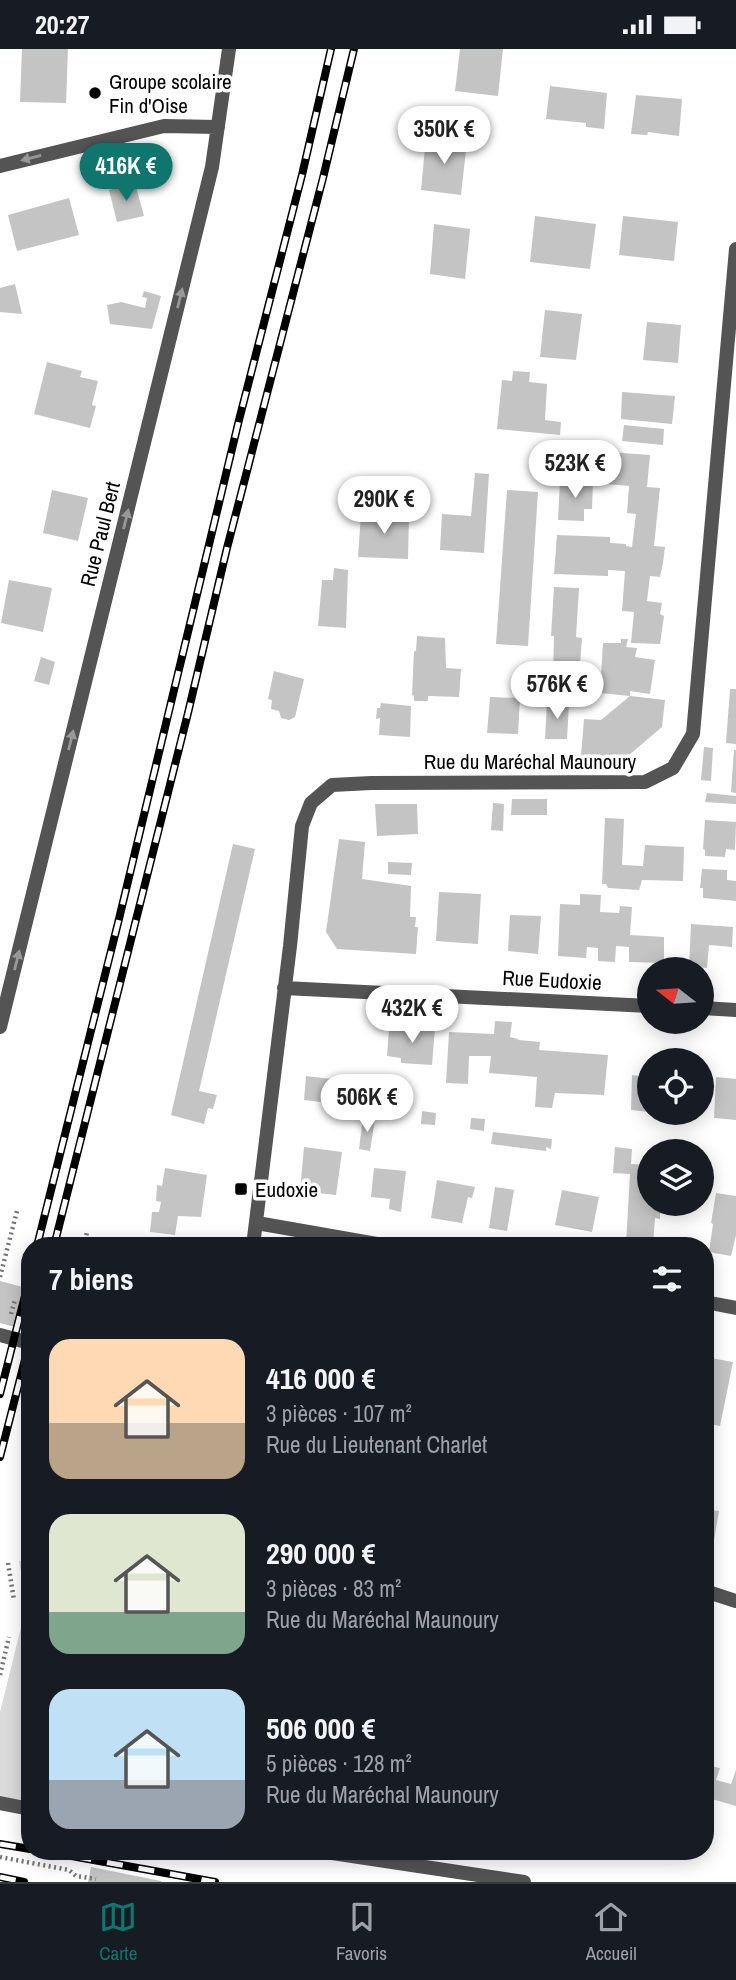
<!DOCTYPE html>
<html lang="fr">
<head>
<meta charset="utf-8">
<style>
  :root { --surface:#171b24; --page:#242831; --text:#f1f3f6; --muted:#9ea1a6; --line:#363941; --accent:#0f766e }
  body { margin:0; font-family:"Archivo Narrow",sans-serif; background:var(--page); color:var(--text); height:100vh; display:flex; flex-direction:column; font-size:26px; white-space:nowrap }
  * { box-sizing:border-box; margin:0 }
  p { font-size:23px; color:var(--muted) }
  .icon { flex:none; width:38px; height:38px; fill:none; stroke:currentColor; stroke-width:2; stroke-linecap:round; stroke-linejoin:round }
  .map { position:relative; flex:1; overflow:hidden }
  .sheet { position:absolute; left:21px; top:1188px; width:693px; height:623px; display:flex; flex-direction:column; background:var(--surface); border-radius:28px; box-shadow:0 4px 18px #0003 }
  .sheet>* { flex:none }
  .needle { width:46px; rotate:287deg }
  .tools { position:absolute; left:637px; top:908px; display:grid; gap:14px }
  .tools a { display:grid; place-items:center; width:77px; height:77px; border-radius:50%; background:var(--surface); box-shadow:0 4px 18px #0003; font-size:35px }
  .price { position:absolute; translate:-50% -60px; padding:0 16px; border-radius:24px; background:#fff; color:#222; font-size:23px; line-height:46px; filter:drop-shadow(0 2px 4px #0008) }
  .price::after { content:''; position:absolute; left:50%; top:42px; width:21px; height:16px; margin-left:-10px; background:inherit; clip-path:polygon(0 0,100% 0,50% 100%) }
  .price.selected { background:var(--accent); color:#fff }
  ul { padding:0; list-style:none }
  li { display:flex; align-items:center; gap:21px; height:175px; padding:0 28px }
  li span { display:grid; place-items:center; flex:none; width:196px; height:140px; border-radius:21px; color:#555 }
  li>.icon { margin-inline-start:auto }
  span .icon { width:84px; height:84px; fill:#fffc; stroke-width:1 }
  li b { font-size:30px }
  h2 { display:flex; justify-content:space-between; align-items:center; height:84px; padding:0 28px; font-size:30px }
  .status { display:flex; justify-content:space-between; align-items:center; height:49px; padding:0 35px; background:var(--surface); direction:ltr }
  .status svg { height:19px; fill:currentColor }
  .menu { display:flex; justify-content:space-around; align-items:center; height:98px; border-top:2px solid var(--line); background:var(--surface); font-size:19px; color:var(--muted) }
  .menu a { display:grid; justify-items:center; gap:4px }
  .menu .selected { color:var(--accent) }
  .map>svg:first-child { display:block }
  .green { fill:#dbdbdb }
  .building { fill:#c4c4c4 }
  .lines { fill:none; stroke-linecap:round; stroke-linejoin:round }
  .path { stroke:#767676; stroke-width:4.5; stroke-dasharray:2 3.5; stroke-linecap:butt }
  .minor { stroke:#545454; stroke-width:14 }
  .tertiary { stroke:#545454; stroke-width:14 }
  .rail-casing { stroke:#000; stroke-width:8 }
  .rail { stroke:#fff; stroke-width:5; stroke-dasharray:16; stroke-linecap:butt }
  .oneway { fill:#989898 }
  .poi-dot { fill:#000; stroke:#fff; stroke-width:2.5 }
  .labels { text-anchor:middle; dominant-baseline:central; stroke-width:7; stroke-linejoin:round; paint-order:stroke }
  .poi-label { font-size:21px; fill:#000; stroke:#fff; text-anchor:start }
  .street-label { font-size:21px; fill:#000; stroke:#fff }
</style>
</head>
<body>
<div class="status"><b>20:27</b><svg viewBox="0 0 49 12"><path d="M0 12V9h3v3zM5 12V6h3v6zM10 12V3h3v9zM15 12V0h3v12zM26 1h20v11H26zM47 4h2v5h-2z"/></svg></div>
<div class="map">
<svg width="736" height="1833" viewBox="0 0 736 1833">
  <rect width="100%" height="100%" fill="#fff"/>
  <!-- green -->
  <path class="green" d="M19,1512L30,1513V1759L0,1758V1663L27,1554Z"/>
  <!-- building -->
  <path class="building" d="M22,0H68L66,54L20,53Z
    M460,0H503L498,47L455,42Z
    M550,37L607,44L604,80L586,78V74L546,70Z
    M636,46L682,50L679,87L648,83L647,86L631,85Z
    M426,88L467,92L461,146L421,141Z
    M135,134L144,167L117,173L109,141Z
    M69,149L79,186L17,202L8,166Z
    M535,167L596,175L590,220L530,213Z
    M623,167L678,173L674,212L619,206Z
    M434,175L470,180L465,230L430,225Z
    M15,235L22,265L0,263V239Z
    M144,242L161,247L152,280L110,275L107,256L121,253L145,259L147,249L142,248Z
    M545,261L582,265L576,311L540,308Z
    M647,273L681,276L678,314L643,311Z
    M47,313L82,322L80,328L98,332L92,356L96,357L90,379L34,365Z
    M513,322L530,323L529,333L547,335L545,371L561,373L560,386L497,380L502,331L512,332Z
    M622,343L675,347L672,375L621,370Z
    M624,376L664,380L663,396L622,392Z
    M609,403L650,406L647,438L660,439L654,497L665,498L663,514L660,528L650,527L647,552L662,554L660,565L664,567L660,595L631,594L634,563L622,562L625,522L608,521V527L554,525L557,486L610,488V494L626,495V497L632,498L636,465L627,464L629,437L606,435Z
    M475,424L489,425L484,504L440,501L442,465L471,467Z
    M560,431L593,433L592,460H584V472L558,471Z
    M52,441L88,449L78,492L43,484Z
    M507,441L538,443L528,597L496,595Z
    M361,465L409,466L408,510L358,508Z
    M334,519L348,521L346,579L318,577L322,531H333Z
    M9,531L52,539L43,583L1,574Z
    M554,538L579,539L576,588L582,589L579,630L553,628L554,587H551Z
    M417,587L445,589L446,619L461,620L459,648L428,647V652H414V647L412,646L414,602H416Z
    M621,590H628L626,598L637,599L635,608L655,611L650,645L630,642V647L600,644L603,594H621Z
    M41,608L55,613L49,636L34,632Z
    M274,622L304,630L295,668L289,671L281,669L279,662L271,660L272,651L268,650Z
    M730,640H736V695L726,694Z
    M630,647L665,651L662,678L628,707H581L584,670L601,671Z
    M490,648L520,649L518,685L487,684Z
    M547,653L569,655L567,690H545Z
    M381,654L411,657L410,688L379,686L380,669L376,670L377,659H380Z
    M704,698L713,699L711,732L701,731Z
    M734,701H736V744L731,743Z
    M707,744L736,747V755L705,753Z
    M512,750H547V766H511Z
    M493,754L504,755L503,782L491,781Z
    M375,755H417L418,785L377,787Z
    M605,769L624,770L622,816L643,817L645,796L684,798L683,832L642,831L639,841L608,839L606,835H602Z
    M705,771L736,773L735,801L726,800L725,808L705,807V801L703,800Z
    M339,790L365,793L362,830L411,837L410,868H416L415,878H418L416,905L337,900L326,883Z
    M233,795L255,800L199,1042L217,1046L213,1060L208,1059L204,1075L171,1066Z
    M388,813L412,814L411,826L388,825Z
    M702,820L727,821V831L736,832V852L703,849V839H700Z
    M439,843L481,845L478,895L436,892Z
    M580,845L601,846L600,863L619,864L620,857L632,858L630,886L664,888V914L629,913V898L616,897L615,913L598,912V899L587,898L586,909L558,907L560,855L580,856Z
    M510,866L541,867L538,905L508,902Z
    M691,875L733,878L732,898L709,896L707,919L689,917Z
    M495,972L512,973L510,988L518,990V991L540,993L539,1001L608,1006L604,1046L555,1044L552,1059L535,1058L537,1028L489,1024L491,1007H469L468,1035L446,1034L449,983L494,985Z
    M403,976L435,979L432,1016L401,1014V1009L387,1007L389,980L402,981Z
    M632,1026L649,1028V1063L631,1061Z
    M306,1027L340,1031L338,1055L304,1051Z
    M716,1028L736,1030V1071L714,1069Z
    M422,1062L436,1064L435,1076L421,1075Z
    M363,1068L375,1070L370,1102L359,1100Z
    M471,1069L485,1070L484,1082L470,1080Z
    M493,1083L552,1090L551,1100L546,1098V1102L491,1095Z
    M304,1098L342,1103L336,1146L300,1142Z
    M615,1098L632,1100L631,1115L649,1116V1155H660V1170L655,1169L653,1197L626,1195L630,1125L613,1124Z
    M165,1119L207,1126L201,1168L178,1167L175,1186L150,1183L152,1163H159L161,1153L156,1152L157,1136L162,1137Z
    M374,1119L406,1122L401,1163L389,1160L390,1150L371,1148Z
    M437,1131L475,1138L472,1149L468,1148L462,1174L431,1169Z
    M495,1138L514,1141L507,1182L489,1179Z
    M562,1141L599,1148L592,1183L555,1176Z
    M716,1144L736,1147V1186L731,1207L709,1203L713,1175L711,1174Z
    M0,1232L30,1240V1282L0,1274Z
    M705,1308L733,1313L720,1377L705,1374Z
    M705,1460L719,1462L714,1491L705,1489Z
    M705,1716L720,1719L716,1731L731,1735L736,1721V1757L705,1748Z
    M91,1818L161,1832V1833H88Z"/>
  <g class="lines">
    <!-- path -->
    <path class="path" d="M84,1197L87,1183
      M0,1228L17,1162
      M11,1265L15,1251
      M8,1514L14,1551
      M0,1626L9,1588
      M0,1808L69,1821L76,1827L96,1830"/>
    <!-- minor -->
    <path class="minor" d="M0,117L164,77L218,78
      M284,939L649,957
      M702,959L736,961
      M0,978L212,118L229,0
      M257,1174L388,1197
      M253,1197L290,897L302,777L311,754L332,736L371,734L645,733L673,719L693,685L736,200
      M705,1253L736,1259
      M0,1754L30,1760
      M319,1802L524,1833"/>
    <!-- tertiary -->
    <path class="tertiary" d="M0,1286L30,1294
      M705,1542L736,1552"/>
    <!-- rail casing -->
    <g class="rail-casing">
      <path id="rail" d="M37,1197L118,874L239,371L302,126L331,0
        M54,1197L188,664L227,499L323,129L354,0
        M0,1345L30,1227
        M0,1408L30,1291
        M0,1795L30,1800
        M44,1802L215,1833
        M0,1828L24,1833"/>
    </g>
    <!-- rail -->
    <use href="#rail" class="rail"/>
  </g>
  <!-- one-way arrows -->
  <defs><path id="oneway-solid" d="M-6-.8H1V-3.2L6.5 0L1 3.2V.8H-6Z" transform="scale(1.75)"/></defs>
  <g class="oneway">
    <use href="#oneway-solid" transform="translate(31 109) rotate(166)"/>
    <use href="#oneway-solid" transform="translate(180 249) rotate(-76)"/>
    <use href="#oneway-solid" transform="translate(126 470) rotate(-76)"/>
    <use href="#oneway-solid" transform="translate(71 691) rotate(-76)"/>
    <use href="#oneway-solid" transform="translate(17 911) rotate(-76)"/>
  </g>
  <!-- markers -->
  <g class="poi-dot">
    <circle cx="95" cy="44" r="7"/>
    <rect x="234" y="1133" width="14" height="14" rx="3.5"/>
  </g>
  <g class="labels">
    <!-- poi labels -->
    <g class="poi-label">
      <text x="109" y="32">Groupe scolaire<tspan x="109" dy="24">Fin d'Oise</tspan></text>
      <text x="255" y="1140">Eudoxie</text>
    </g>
    <!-- street labels -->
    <g class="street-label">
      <text transform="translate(100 485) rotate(-76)">Rue Paul Bert</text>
      <text x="530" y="712">Rue du Maréchal Maunoury</text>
      <text transform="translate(552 931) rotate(3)">Rue Eudoxie</text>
    </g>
  </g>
</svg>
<div class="tools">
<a><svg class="needle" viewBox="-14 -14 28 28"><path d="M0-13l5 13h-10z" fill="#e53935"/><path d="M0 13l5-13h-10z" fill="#9ea1a6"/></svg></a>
<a><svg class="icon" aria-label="locate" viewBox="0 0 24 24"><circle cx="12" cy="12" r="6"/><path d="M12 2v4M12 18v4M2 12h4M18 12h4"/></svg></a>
<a><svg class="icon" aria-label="layers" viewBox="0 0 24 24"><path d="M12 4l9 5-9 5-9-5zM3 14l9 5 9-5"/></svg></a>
</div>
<b class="price" style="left:444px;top:117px">350K €</b>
<b class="price selected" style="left:126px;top:154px">416K €</b>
<b class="price" style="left:575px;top:451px">523K €</b>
<b class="price" style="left:384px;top:487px">290K €</b>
<b class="price" style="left:557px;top:672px">576K €</b>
<b class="price" style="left:412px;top:996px">432K €</b>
<b class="price" style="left:367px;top:1085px">506K €</b>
<section class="sheet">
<h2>7 biens<svg class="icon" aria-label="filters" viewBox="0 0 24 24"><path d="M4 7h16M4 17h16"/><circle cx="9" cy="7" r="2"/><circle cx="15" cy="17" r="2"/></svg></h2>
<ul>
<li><span style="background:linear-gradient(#ffd9b3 60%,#b9a48a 0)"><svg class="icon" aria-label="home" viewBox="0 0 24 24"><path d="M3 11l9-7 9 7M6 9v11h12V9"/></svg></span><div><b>416 000 €</b><p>3 pièces · 107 m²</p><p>Rue du Lieutenant Charlet</p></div></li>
<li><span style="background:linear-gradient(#dfe7d0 70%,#7fa58c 0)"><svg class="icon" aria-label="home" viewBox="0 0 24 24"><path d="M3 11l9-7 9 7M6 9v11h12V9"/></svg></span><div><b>290 000 €</b><p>3 pièces · 83 m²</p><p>Rue du Maréchal Maunoury</p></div></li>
<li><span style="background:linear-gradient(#bfe0f5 65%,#9aa5b1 0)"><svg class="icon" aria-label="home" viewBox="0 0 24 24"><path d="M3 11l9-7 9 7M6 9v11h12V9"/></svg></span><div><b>506 000 €</b><p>5 pièces · 128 m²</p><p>Rue du Maréchal Maunoury</p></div></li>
</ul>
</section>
</div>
<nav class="menu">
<a class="selected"><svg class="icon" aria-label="map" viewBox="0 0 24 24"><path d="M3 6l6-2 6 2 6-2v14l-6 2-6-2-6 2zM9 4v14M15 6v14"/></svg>Carte</a>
<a><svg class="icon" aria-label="saved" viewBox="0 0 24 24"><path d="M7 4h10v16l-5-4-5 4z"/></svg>Favoris</a>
<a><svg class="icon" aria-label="home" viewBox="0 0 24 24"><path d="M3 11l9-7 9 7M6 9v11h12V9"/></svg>Accueil</a>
</nav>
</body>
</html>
